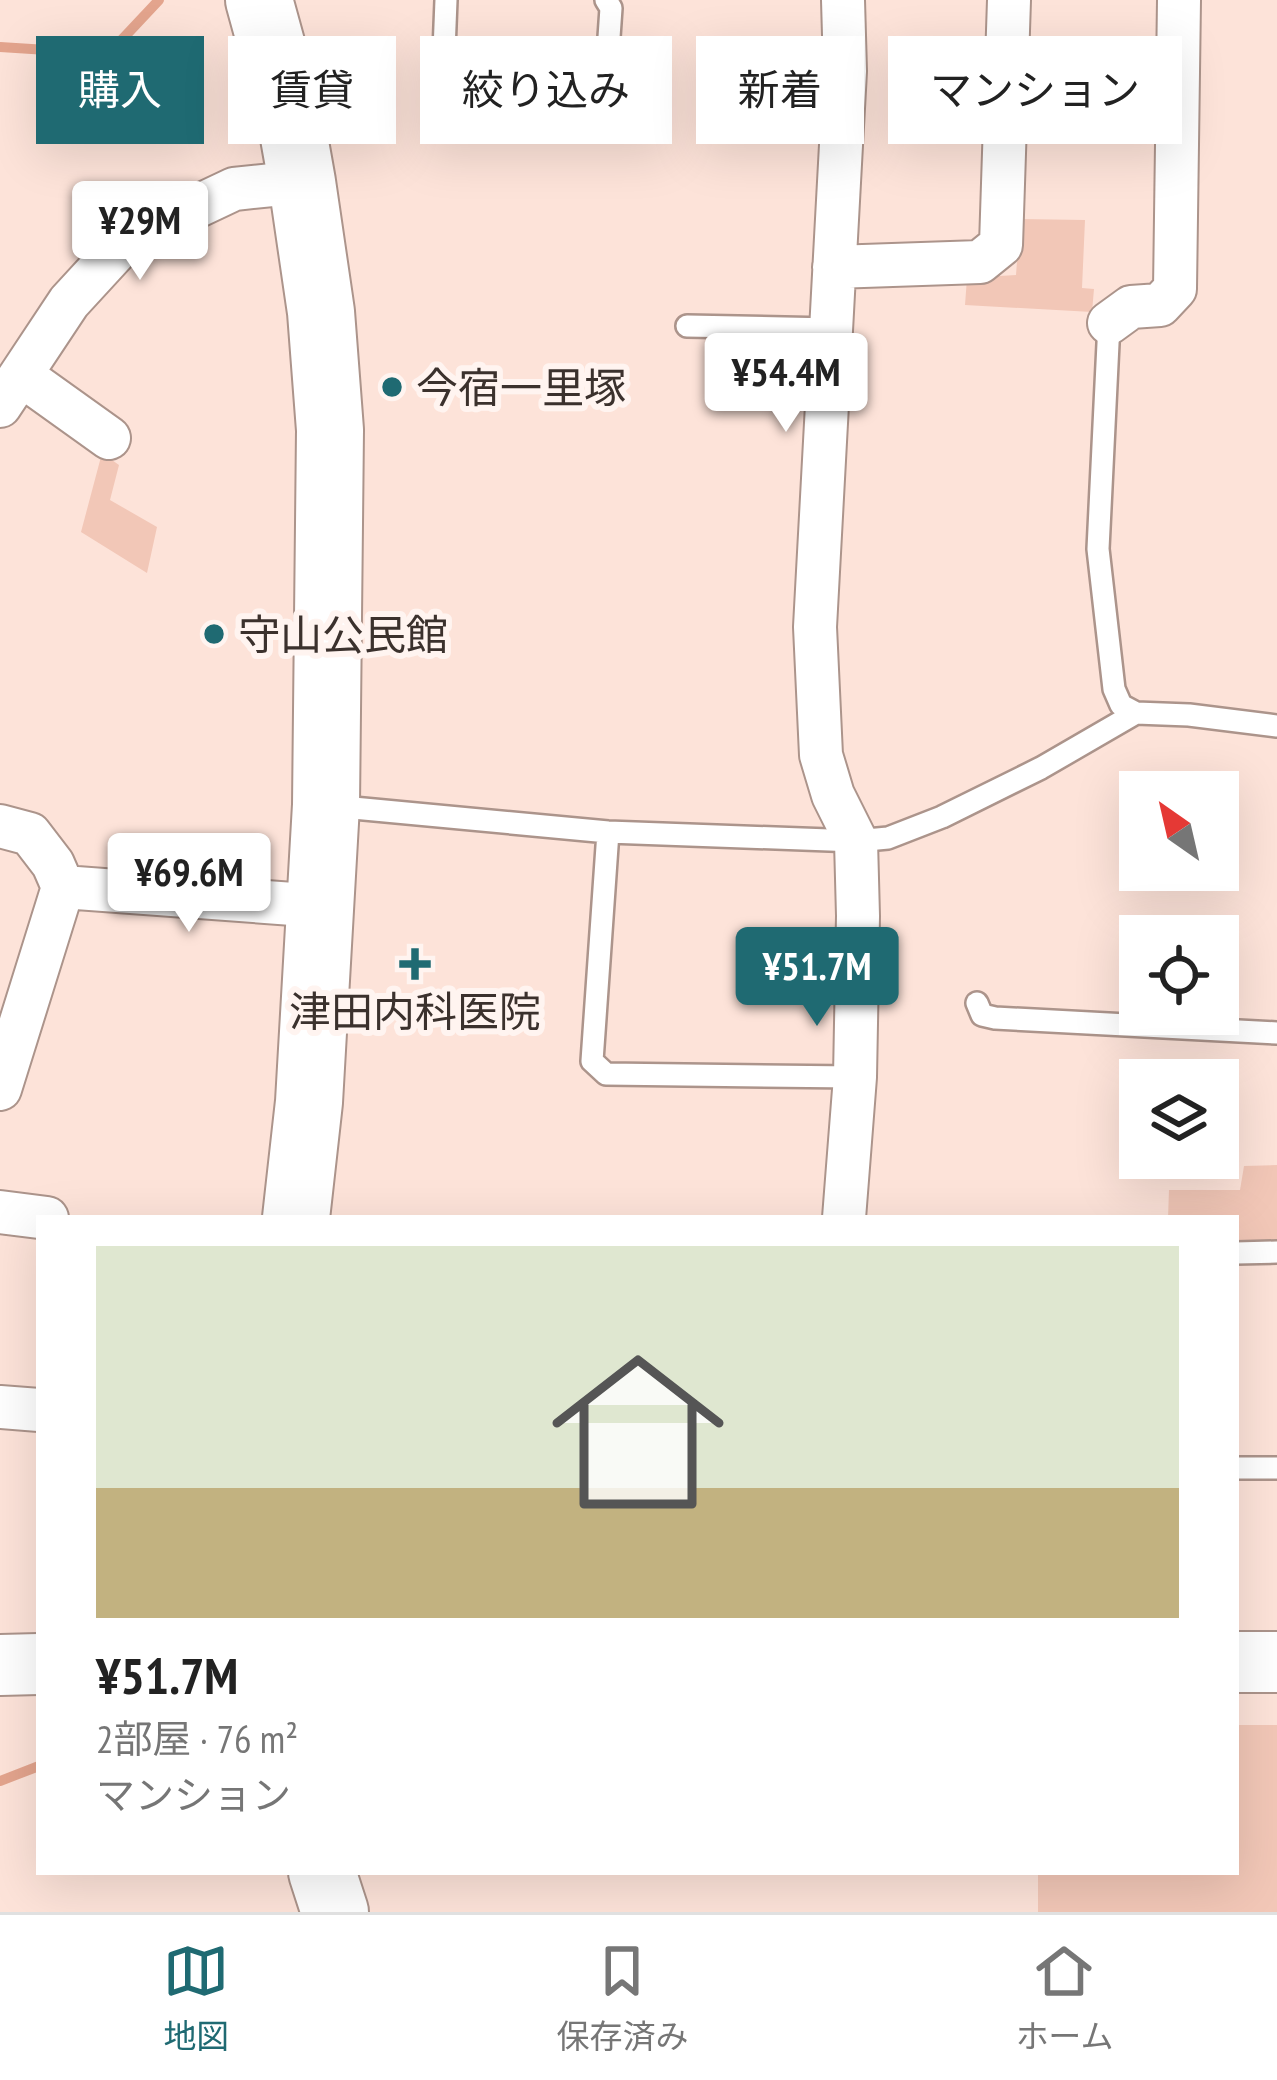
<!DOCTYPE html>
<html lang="ja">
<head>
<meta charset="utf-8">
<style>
  :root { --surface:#fff; --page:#f6f6f6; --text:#222; --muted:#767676; --line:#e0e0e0; --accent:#1f6a72 }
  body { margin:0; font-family:"PT Sans Narrow","Noto Sans JP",sans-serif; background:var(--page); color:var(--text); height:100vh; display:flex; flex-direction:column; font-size:45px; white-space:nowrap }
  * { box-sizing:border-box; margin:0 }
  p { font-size:39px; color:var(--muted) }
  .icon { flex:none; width:66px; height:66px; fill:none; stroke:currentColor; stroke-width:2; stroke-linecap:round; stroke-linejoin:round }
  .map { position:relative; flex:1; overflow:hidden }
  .drawer { position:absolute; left:36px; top:1215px; width:1203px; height:660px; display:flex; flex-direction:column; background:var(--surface); border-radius:0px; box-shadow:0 12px 48px #0002 }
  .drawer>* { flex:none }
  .guide { position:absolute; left:36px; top:36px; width:1206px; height:108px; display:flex; gap:24px }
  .needle { width:78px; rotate:326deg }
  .tools { position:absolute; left:1119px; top:771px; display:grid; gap:24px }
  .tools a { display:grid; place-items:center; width:120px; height:120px; border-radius:0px; background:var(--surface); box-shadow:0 12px 48px #0002; font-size:60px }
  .price { position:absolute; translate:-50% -102px; padding:0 27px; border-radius:12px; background:#fff; color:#222; font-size:39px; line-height:78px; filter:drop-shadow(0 3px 6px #0008) }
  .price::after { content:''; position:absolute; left:50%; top:72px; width:36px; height:27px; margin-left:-18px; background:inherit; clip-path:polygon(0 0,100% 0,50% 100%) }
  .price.on { background:var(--accent); color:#fff }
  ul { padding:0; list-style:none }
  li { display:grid; align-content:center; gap:24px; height:636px; padding:0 60px }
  li span { display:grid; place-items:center; height:372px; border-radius:0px; color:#555 }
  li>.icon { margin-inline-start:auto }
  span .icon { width:216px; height:216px; fill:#fffc; stroke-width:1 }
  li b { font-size:51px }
  .chip { padding:0 42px; border-radius:0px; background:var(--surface); box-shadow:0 12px 48px #0002; font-size:42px; line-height:108px }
  .chip.on { background:var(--accent); color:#fff }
  .menu { display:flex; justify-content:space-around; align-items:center; height:168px; border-top:3px solid var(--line); background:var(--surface); font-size:33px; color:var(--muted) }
  .menu a { display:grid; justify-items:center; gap:6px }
  .menu .on { color:var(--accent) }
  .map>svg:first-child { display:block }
  .green { fill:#f2c7b7 }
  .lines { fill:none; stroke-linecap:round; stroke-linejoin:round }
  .stream { stroke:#e3a48d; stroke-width:10 }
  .lane-casing { stroke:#ac948b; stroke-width:26 }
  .street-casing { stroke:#ac948b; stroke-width:46 }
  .secondary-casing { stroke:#ac948b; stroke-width:64 }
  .primary-casing { stroke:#ac948b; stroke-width:70 }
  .lane { stroke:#fff; stroke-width:21 }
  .street { stroke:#fff; stroke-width:42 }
  .secondary { stroke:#fff; stroke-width:60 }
  .primary { stroke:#fff; stroke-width:66 }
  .poi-dot { fill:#1f6a72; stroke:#fff4f0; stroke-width:4.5 }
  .labels { text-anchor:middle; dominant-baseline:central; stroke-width:12; stroke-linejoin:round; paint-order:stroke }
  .poi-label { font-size:42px; fill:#3b312d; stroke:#fff4f0; text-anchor:start }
</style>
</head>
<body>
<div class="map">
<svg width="1277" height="1912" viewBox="0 0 1277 1912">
  <rect width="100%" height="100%" fill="#fde3d9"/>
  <!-- green -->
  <path class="green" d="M1020,219L1085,220L1082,288L1094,289L1092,312L965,305L967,278L1016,275Z
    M102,453L119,465L110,500L157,527L147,573L81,532Z
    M1277,1165V1246L1236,1247V1218H1168L1169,1190H1240L1244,1166Z
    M1236,1725H1277V1912H1038V1872H1236Z"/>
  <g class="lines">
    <!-- stream -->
    <path class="stream" d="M0,47L94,53L114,48L159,0
      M0,1781L39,1766"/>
    <!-- lane casing -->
    <g class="lane-casing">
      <path id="lane" d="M606,0L611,8L606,81
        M442,102L446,0
        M1109,323L1098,549L1114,689L1121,705L1136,713
        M687,326L831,329
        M332,806L608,832L856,841L888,838L942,817L1041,768L1136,713L1189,715L1277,726
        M608,832L592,1061L606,1074L855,1077
        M977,1003L982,1015L995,1018L1277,1033
        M1236,1253L1277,1252
        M1236,1468H1277"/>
    </g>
    <!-- street casing -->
    <g class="street-casing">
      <path id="street" d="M843,0L845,71L815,627L821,755L833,795L856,841L858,916L855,1077L844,1218
        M834,267L980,262L1001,245L1009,0
        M1109,323L1131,307L1160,305L1175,289L1179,0
        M21,375L109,438
        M0,406L69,302L126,240L234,189L302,182
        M0,826L30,834L53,864L63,887L0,1089
        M63,887L320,906
        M0,1212L47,1218
        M0,1407L39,1410"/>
    </g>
    <!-- secondary casing -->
    <g class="secondary-casing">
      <path id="secondary" d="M1236,1662H1277
        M0,1665L39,1664"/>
    </g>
    <!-- primary casing -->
    <g class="primary-casing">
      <path id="primary" d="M259,0L289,109L302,182L321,312L330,430L326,805L309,1102L296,1218
        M322,1872L335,1912"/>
    </g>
    <!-- lane -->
    <use href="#lane" class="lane"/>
    <!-- street -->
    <use href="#street" class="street"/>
    <!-- secondary -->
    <use href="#secondary" class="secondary"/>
    <!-- primary -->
    <use href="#primary" class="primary"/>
  </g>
  <!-- markers -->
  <g class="poi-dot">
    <circle cx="392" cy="387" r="12"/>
    <circle cx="214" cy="634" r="12"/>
    <path d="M409 946h12v12h12v12h-12v12h-12v-12h-12v-12h12z"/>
  </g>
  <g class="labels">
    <!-- poi labels -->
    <g class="poi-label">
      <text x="416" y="387">今宿一里塚</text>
      <text x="238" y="634">守山公民館</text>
      <text x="415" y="1011" text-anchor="middle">津田内科医院</text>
    </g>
  </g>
</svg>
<div class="tools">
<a><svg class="needle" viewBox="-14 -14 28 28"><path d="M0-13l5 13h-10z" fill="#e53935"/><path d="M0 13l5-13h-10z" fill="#767676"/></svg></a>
<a><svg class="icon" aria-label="locate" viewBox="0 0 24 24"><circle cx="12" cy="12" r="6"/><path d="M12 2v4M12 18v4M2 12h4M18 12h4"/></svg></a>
<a><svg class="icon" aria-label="layers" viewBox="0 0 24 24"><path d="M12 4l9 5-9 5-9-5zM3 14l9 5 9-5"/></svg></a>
</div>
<b class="price" style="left:140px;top:283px">¥29M</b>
<b class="price" style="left:786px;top:435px">¥54.4M</b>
<b class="price" style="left:189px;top:935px">¥69.6M</b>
<b class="price on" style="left:817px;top:1029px">¥51.7M</b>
<div class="guide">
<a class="chip on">購入</a>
<a class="chip">賃貸</a>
<a class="chip">絞り込み</a>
<a class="chip">新着</a>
<a class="chip">マンション</a>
</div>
<section class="drawer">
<ul>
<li><span style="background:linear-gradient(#dfe7d0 65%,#c2b280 0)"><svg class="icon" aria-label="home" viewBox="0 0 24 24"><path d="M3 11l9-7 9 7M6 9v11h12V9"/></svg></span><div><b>¥51.7M</b><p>2部屋 · 76 m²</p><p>マンション</p></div></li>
</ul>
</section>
</div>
<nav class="menu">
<a class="on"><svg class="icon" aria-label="map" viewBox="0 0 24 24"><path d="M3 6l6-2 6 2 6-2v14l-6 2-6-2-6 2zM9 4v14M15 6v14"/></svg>地図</a>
<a><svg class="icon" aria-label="saved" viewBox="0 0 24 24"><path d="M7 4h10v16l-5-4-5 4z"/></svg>保存済み</a>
<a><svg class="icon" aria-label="home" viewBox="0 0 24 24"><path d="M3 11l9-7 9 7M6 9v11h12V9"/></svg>ホーム</a>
</nav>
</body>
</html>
